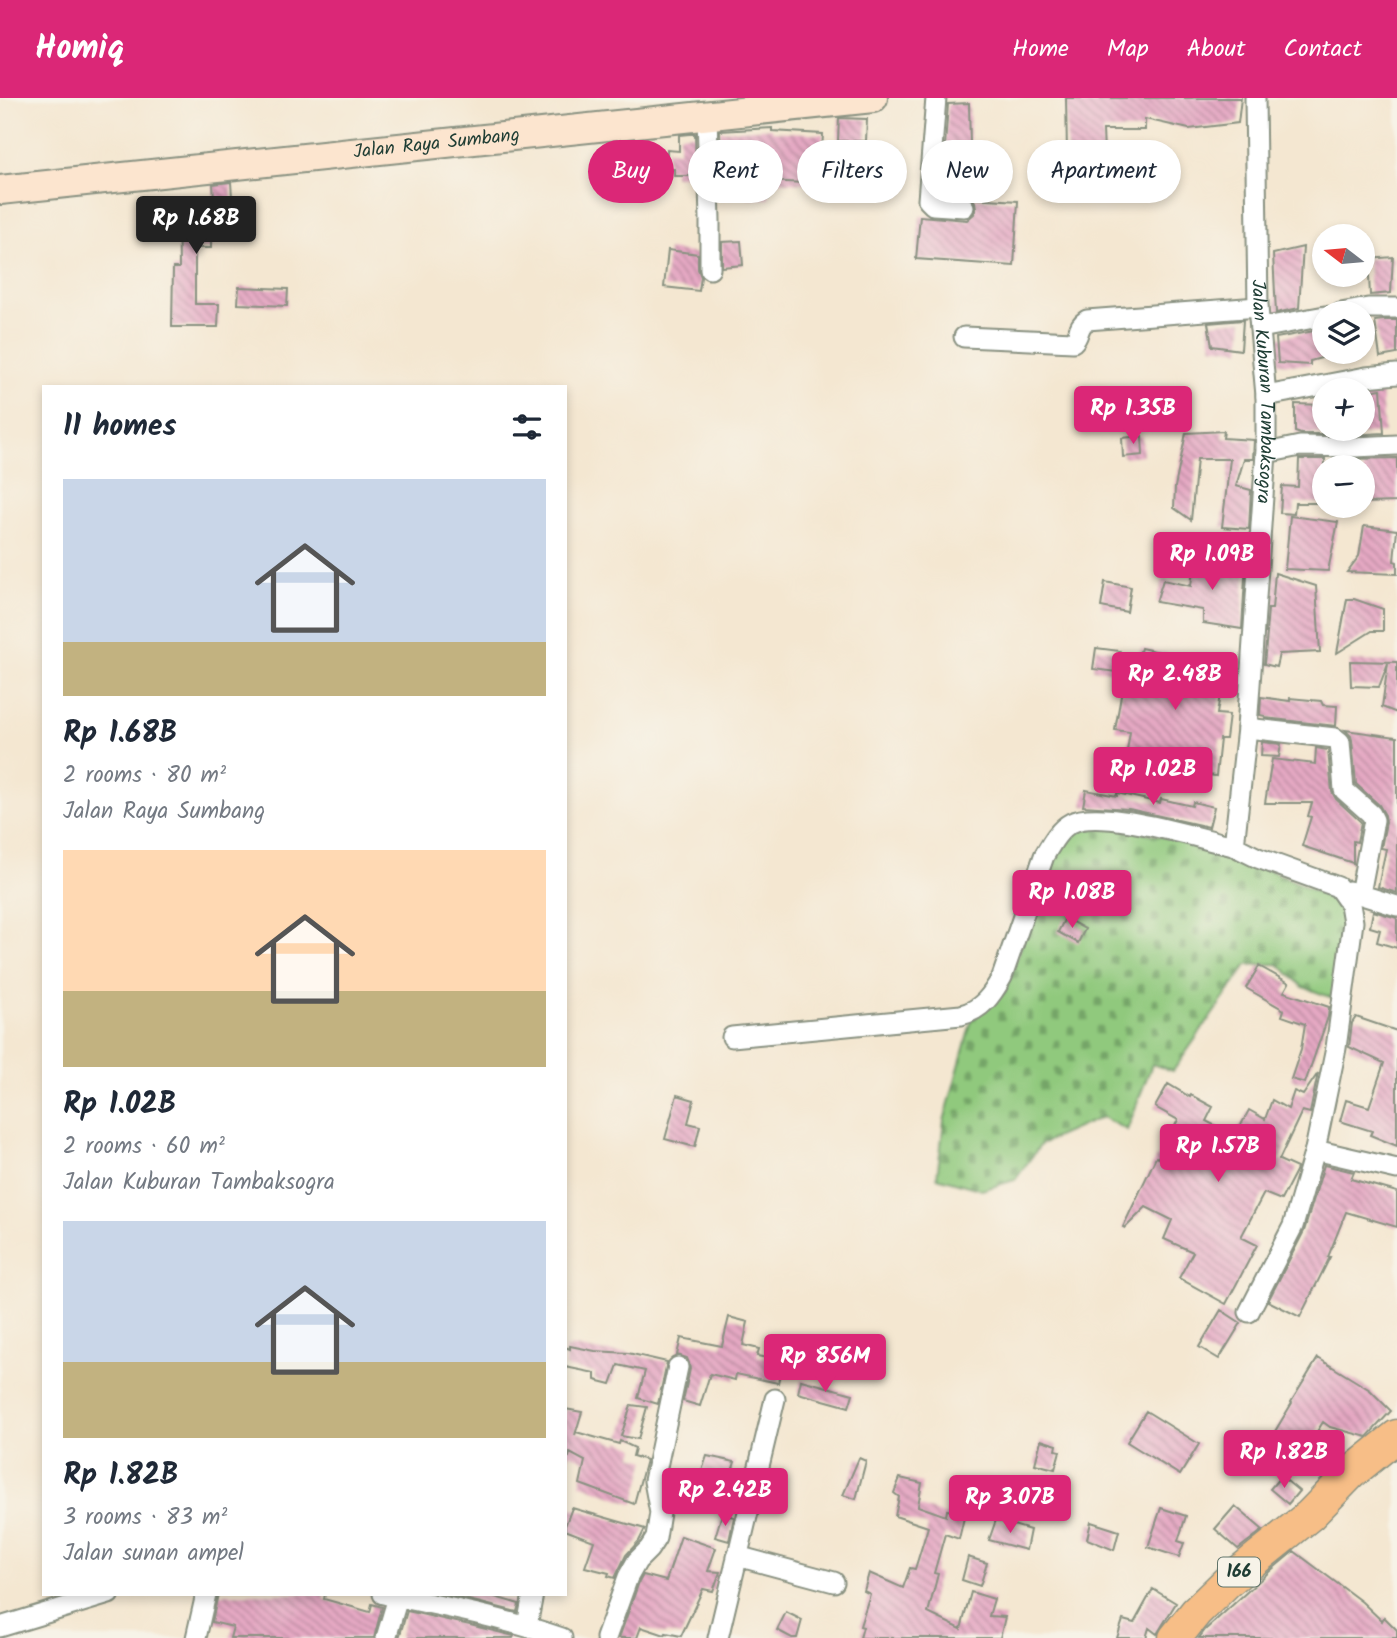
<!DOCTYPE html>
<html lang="en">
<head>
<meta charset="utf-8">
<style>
  :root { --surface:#fff; --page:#f2f2f3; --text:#1f2937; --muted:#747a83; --accent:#db2777 }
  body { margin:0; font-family:Kalam,sans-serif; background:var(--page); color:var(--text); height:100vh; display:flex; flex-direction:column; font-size:26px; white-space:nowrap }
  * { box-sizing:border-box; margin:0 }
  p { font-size:23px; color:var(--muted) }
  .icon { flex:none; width:38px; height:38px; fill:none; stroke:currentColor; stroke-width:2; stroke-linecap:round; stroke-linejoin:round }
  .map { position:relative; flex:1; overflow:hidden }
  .side { position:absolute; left:42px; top:287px; width:525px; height:1211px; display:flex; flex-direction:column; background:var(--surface); border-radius:0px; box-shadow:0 4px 10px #0003 }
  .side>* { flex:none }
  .hud { position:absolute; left:588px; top:42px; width:665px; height:63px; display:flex; gap:14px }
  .needle { width:46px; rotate:286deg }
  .tools { position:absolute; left:1312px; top:126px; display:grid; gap:14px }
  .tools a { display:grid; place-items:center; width:63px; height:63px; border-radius:50%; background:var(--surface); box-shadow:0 4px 10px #0003; font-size:35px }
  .price { position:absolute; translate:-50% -60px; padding:0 16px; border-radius:7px; background:var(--accent); color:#fff; font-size:23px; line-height:46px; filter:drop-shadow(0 2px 4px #0008) }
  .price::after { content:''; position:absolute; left:50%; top:42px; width:21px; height:16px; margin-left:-10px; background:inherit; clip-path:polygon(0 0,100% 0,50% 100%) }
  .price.on { background:#222; color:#fff }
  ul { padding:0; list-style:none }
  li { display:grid; align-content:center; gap:14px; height:371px; padding:0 21px }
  li span { display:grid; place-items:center; height:217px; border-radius:0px; color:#555 }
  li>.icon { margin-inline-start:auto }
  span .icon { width:126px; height:126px; fill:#fffc; stroke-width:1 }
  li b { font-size:30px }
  h2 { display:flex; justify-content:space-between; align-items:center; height:84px; padding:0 21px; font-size:30px }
  .tag { padding:0 24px; border-radius:32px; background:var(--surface); box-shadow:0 4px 10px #0003; font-size:24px; line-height:63px }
  .tag.on { background:var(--accent); color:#fff }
  header { display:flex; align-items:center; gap:42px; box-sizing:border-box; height:98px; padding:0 35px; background:var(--accent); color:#fff }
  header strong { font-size:33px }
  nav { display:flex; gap:38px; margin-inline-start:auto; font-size:24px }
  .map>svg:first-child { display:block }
  .cemetery { fill:url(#cemetery-stones); stroke:#588358; stroke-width:2 }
  .building { fill:url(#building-back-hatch) }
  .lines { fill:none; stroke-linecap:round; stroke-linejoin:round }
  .street-casing { stroke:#8a9282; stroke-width:23 }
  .secondary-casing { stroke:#8a9282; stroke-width:32 }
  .primary-casing { stroke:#8a9282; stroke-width:35 }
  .street { stroke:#fff; stroke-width:19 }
  .secondary { stroke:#fce5cf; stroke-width:28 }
  .primary { stroke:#f7be87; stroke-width:32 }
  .labels { text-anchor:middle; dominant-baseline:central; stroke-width:7; stroke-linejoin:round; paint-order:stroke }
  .shield { fill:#f7f3e8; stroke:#60746a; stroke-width:2 }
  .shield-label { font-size:18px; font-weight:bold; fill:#1f3d34 }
  .street-label { font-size:19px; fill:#1f3d34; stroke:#f7f3e8 }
</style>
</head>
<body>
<header>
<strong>Homiq</strong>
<nav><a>Home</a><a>Map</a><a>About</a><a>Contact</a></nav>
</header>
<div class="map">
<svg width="1397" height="1540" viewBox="0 0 1397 1540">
  <defs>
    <pattern id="cemetery-stones" width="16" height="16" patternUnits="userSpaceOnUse" patternTransform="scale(1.75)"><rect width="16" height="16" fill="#90c97d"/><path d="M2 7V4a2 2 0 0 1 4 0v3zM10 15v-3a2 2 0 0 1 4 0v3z" fill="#75a467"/></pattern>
    <pattern id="building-back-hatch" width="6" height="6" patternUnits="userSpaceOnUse" patternTransform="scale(1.75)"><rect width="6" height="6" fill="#e5a8c3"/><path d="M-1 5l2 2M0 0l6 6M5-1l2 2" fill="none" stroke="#b98a9f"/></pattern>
  </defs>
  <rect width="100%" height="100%" fill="#f7f3e8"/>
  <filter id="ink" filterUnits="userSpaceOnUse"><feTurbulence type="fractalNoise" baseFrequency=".0143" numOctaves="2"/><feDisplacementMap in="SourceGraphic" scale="14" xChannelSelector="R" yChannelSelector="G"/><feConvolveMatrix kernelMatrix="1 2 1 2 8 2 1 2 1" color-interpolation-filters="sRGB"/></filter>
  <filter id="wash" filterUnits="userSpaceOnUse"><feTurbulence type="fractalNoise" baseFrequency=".00686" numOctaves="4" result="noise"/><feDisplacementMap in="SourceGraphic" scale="28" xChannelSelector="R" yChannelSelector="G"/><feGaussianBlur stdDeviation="1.57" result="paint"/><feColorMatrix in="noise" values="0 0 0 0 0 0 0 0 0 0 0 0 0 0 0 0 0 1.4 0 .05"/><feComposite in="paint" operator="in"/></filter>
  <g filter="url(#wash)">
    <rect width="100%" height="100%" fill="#f4e7d1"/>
    <!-- cemetery -->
    <path class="cemetery" d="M1093,723L1231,754L1323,797L1342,809L1347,823L1335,901L1303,889L1279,866L1247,867L1173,973L1152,966L1127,1032L1102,1019L1041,1046L1015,1082L982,1092L937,1079L944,1023L972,921L1005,894L1054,753L1059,741Z"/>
    <g id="blocks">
      <!-- building -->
      <path class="building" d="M1066,0H1241L1238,25L1189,31L1145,21V32H1103L1104,54L1067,55Z
        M969,5L970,47L945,48L948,6Z
        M839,20L867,21L866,43H838Z
        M772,30V33L823,36L820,86L770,83L769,101L748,100V96L722,97L720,33Z
        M689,36H695L696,78H674V71H667V52L679,53V37Z
        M231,84L233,114L211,115V150H195V206H219L218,229H172L173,170H179L178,100H214L213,86Z
        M972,100L1018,103L1014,168L916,161L920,118L967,122L974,116L976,110L975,104Z
        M741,143L743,167L722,169V144Z
        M1303,149L1299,210L1276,215L1273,156Z
        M668,152L698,156V171L701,179L699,193L664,189Z
        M1393,159L1391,195L1370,197L1368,161Z
        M239,189L288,191L287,208L238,206Z
        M1243,222L1241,252L1212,248L1208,225Z
        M1383,222H1397V256L1380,259L1375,223Z
        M1325,231V259L1310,263V267L1278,265L1276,240Z
        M1381,291L1384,335L1351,337V331H1363V294Z
        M1295,306L1325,307L1323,336H1301L1295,334Z
        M1224,333L1223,340L1254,342L1253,361H1244L1236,388L1251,392L1249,431L1222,429L1230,361H1197L1191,422L1174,410L1175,389L1186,335Z
        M1142,338L1143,357L1123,359L1122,340Z
        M1397,360V404L1363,405V369H1348L1349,361Z
        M1299,361H1325V405H1295L1294,416L1280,415L1282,388L1298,389Z
        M1290,418L1338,424L1328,473L1285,471Z
        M1364,428L1397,432L1394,463L1397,464V476L1347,474L1359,458Z
        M1230,460L1246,462L1242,531L1203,525V512L1156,504L1163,482L1191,488L1194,464L1229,465Z
        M1275,475L1316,488L1320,554L1279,556L1276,569L1264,566L1267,535H1266L1268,511H1272Z
        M1105,484L1131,489L1127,514L1101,509Z
        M1347,501H1354L1383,511V533H1372L1337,555Z
        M1096,550L1120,553L1116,574L1093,571Z
        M1141,550L1196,562L1197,557L1237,560L1231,585L1222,583L1217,616L1229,617L1226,641H1220L1216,678L1125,666L1130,634L1115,632L1122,592L1128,593Z
        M1350,563L1397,564V615L1382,609L1388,565L1379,589L1351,588Z
        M1261,599L1290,603V600L1321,603L1323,607L1337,608L1336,628L1265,620V618L1260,617Z
        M1345,632L1397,639V795L1378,789L1386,751L1381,750L1386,724L1385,717L1379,707L1356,686L1352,642L1351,638Z
        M1262,644L1281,646L1279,659L1261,658Z
        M1316,650L1328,652L1332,694L1336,701L1361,724L1357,744L1353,743V765L1302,748L1311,719L1308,718L1312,705H1265L1272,661L1315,666Z
        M1086,692L1117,698V695L1160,705L1161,701L1192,708L1193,704L1214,709L1209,729L1129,711L1083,708Z
        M1373,813L1397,820V850L1377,844L1380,832L1370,829Z
        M1065,820L1085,831L1078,845L1058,834Z
        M1259,868L1289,885L1284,894L1329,909L1328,919L1305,985L1291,981L1301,951L1305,926L1282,918L1284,912L1246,890Z
        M1356,919L1397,933V1048L1370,1037L1372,1033L1340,1023L1346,1002L1369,1009L1384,965L1349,949L1352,925Z
        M1318,975L1310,1015L1302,1013L1279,1062L1297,1070L1296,1073L1281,1102L1264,1095L1241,1139L1257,1147L1226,1206L1179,1180L1193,1154L1164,1141L1172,1122L1146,1109L1125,1130L1123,1129L1156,1059L1158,1060L1178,1022L1155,1009L1168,986L1190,999L1191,997L1213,1009L1206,1023L1235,1038L1249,1012L1265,1021L1272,1002L1288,1011L1294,993L1303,997Z
        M677,997L694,1002L688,1025L700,1028L695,1049L665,1041Z
        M1324,1067L1354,1074L1351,1081L1397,1094V1129L1346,1114L1328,1159H1330L1300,1219L1268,1203L1304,1133Z
        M1221,1212L1241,1225L1219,1261L1199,1249Z
        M729,1219L748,1224L743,1247L759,1251L757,1258L783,1263L778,1285L736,1276L735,1282L710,1276L700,1308L683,1303L690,1271L689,1265L687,1260L677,1257L681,1240L722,1248Z
        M570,1248L595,1253L628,1255L667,1264L658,1306L638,1300L645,1273L618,1267L611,1286L595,1282V1275L565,1269V1249L570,1251Z
        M1318,1260L1370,1292L1391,1313L1367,1339L1330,1329L1323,1324L1305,1353L1274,1335L1292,1305L1291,1304Z
        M801,1282L853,1296L849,1309L798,1295Z
        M631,1307L647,1309L638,1341L621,1338Z
        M565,1311L582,1314L575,1337L576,1334L619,1346L620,1343L635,1350L633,1358L646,1362L634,1406L580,1386L585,1363L570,1355L569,1359L565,1358Z
        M1146,1313L1199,1346L1180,1377L1127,1344Z
        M1041,1342L1057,1347L1056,1352L1060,1353L1055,1371L1035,1366Z
        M707,1358L735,1364L729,1383L719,1379L716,1388L698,1384Z
        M859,1360L866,1363L856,1401L843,1397Z
        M1281,1378L1299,1393L1288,1406L1270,1391Z
        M900,1380L922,1385L918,1408L946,1418L947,1412L965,1415L959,1441L945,1436L934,1475L938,1476L928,1515L961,1531L971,1494L994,1501L989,1518L1005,1519L1000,1540H860L863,1529L860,1528L870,1496L864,1493L869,1475L903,1490L910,1470L915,1471L928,1429L895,1418L899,1399L894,1395Z
        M1235,1408L1263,1432L1238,1451L1215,1431Z
        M572,1410L645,1431L639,1443L626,1457L615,1480L608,1478L609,1475L585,1469L594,1443L565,1432V1428Z
        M1161,1410L1186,1418L1178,1443L1184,1445L1179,1459L1148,1449Z
        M722,1416L734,1419L729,1443L715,1439Z
        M996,1422L1030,1432L1026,1452L989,1442Z
        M1091,1424L1119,1433L1114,1452L1087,1441Z
        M681,1438L716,1450L708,1473L720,1474L713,1493L703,1491L681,1538L666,1535L665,1537L641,1529L637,1540H619L639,1484L643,1477L666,1483Z
        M1294,1453L1362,1504L1382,1523L1384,1519L1397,1532V1540H1199L1205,1532L1270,1473Z
        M968,1459L987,1465L980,1488L962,1482Z
        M1153,1491L1176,1505L1157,1536L1149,1530L1146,1540H1117L1123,1522L1134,1525Z
        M218,1496H325L324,1501L370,1514L372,1506L382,1509L374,1540H230L233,1529L212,1524Z
        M445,1496H485L519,1506L517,1514Z
        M407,1513L470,1527L514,1538L513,1540H399Z
        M786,1514L802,1522L797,1540H792L777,1532Z"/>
    </g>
  </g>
  <g filter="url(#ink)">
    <use href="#blocks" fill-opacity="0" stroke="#8a9282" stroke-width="2"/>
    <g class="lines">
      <!-- street casing -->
      <g class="street-casing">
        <g id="street">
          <path d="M936,0L928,102L933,107L964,109"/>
          <path id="s1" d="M1255,0L1258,209L1266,298V355L1247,630L1234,748L1258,760L1338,789L1350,806L1353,824L1336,950L1315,1052L1397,1071"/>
          <path d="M707,17L710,122V171"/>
          <path d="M1341,215L1368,210H1397"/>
          <path d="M1260,230L1325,218"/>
          <path d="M964,239L1073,244C1081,237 1076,229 1087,222L1258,209"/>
          <path d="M1266,298L1366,279L1397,276"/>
          <path d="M1266,355L1300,348L1355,349L1397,347"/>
          <path d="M1247,630L1335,640L1340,644L1344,692L1371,716L1374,722L1360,796"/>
          <path d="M1349,793L1397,808"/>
          <path d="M732,939L961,917C982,912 992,897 1002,879L1044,758C1051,746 1059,731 1071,725C1101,709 1200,741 1234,748"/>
          <path d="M1249,1214L1293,1128L1315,1052"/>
          <path d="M737,1458L834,1484"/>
          <path d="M383,1496C443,1508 504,1520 562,1540"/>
          <path d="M527,1528L533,1496"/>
          <path d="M0,1529L109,1496"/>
          <path d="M196,1540L206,1496"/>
          <path d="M386,1540L399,1496"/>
          <path d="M606,1540L628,1479L637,1463L649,1451L656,1440L660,1415L654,1383L678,1269"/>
          <path d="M718,1540L775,1301"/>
        </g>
      </g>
      <!-- secondary casing -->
      <g class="secondary-casing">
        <g id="secondary">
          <path id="s2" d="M0,92L873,0"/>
        </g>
      </g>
      <!-- primary casing -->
      <g class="primary-casing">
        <path id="primary" d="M1175,1540L1196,1514L1227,1484L1310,1417L1351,1375L1397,1338"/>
      </g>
      <!-- street -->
      <use href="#street" class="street"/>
      <!-- secondary -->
      <use href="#secondary" class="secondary"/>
      <!-- primary -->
      <use href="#primary" class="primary"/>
    </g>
  </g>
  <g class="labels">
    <!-- shield labels -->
    <rect class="shield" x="1218" y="1459.5" width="42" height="29" rx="5"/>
    <g class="shield-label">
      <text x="1239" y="1474">166</text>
    </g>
    <!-- street labels -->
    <g class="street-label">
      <text stroke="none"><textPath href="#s2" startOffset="439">Jalan Raya Sumbang</textPath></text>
      <text stroke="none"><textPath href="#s1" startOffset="294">Jalan Kuburan Tambaksogra</textPath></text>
    </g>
  </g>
</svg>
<div class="tools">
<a><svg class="needle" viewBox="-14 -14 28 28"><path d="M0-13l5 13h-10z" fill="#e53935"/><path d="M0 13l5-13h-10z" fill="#747a83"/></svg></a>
<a><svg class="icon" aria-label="layers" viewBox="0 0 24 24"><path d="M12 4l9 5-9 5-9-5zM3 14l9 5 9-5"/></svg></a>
<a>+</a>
<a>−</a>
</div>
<b class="price on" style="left:196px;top:158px">Rp 1.68B</b>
<b class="price" style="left:1133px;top:348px">Rp 1.35B</b>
<b class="price" style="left:1212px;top:494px">Rp 1.09B</b>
<b class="price" style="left:1175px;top:614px">Rp 2.48B</b>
<b class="price" style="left:1153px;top:709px">Rp 1.02B</b>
<b class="price" style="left:1072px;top:832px">Rp 1.08B</b>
<b class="price" style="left:1218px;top:1086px">Rp 1.57B</b>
<b class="price" style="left:825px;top:1296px">Rp 856M</b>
<b class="price" style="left:1284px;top:1392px">Rp 1.82B</b>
<b class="price" style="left:725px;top:1430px">Rp 2.42B</b>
<b class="price" style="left:1010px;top:1437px">Rp 3.07B</b>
<div class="hud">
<a class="tag on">Buy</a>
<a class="tag">Rent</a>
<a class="tag">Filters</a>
<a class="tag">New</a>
<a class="tag">Apartment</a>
</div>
<section class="side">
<h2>11 homes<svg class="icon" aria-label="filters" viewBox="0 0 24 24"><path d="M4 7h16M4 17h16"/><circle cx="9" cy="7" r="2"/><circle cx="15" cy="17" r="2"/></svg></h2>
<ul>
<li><span style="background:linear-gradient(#c9d6e8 75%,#c2b280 0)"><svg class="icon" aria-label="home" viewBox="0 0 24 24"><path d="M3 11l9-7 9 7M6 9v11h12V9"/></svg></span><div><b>Rp 1.68B</b><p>2 rooms · 80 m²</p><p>Jalan Raya Sumbang</p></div></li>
<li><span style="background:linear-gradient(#ffd9b3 65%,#c2b280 0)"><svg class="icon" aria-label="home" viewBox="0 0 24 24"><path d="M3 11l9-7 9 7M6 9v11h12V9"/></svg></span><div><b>Rp 1.02B</b><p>2 rooms · 60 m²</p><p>Jalan Kuburan Tambaksogra</p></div></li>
<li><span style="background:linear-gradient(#c9d6e8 65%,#c2b280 0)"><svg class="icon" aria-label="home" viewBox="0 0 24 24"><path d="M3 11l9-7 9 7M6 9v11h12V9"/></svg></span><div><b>Rp 1.82B</b><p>3 rooms · 83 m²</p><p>Jalan sunan ampel</p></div></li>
</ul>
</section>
</div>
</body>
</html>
